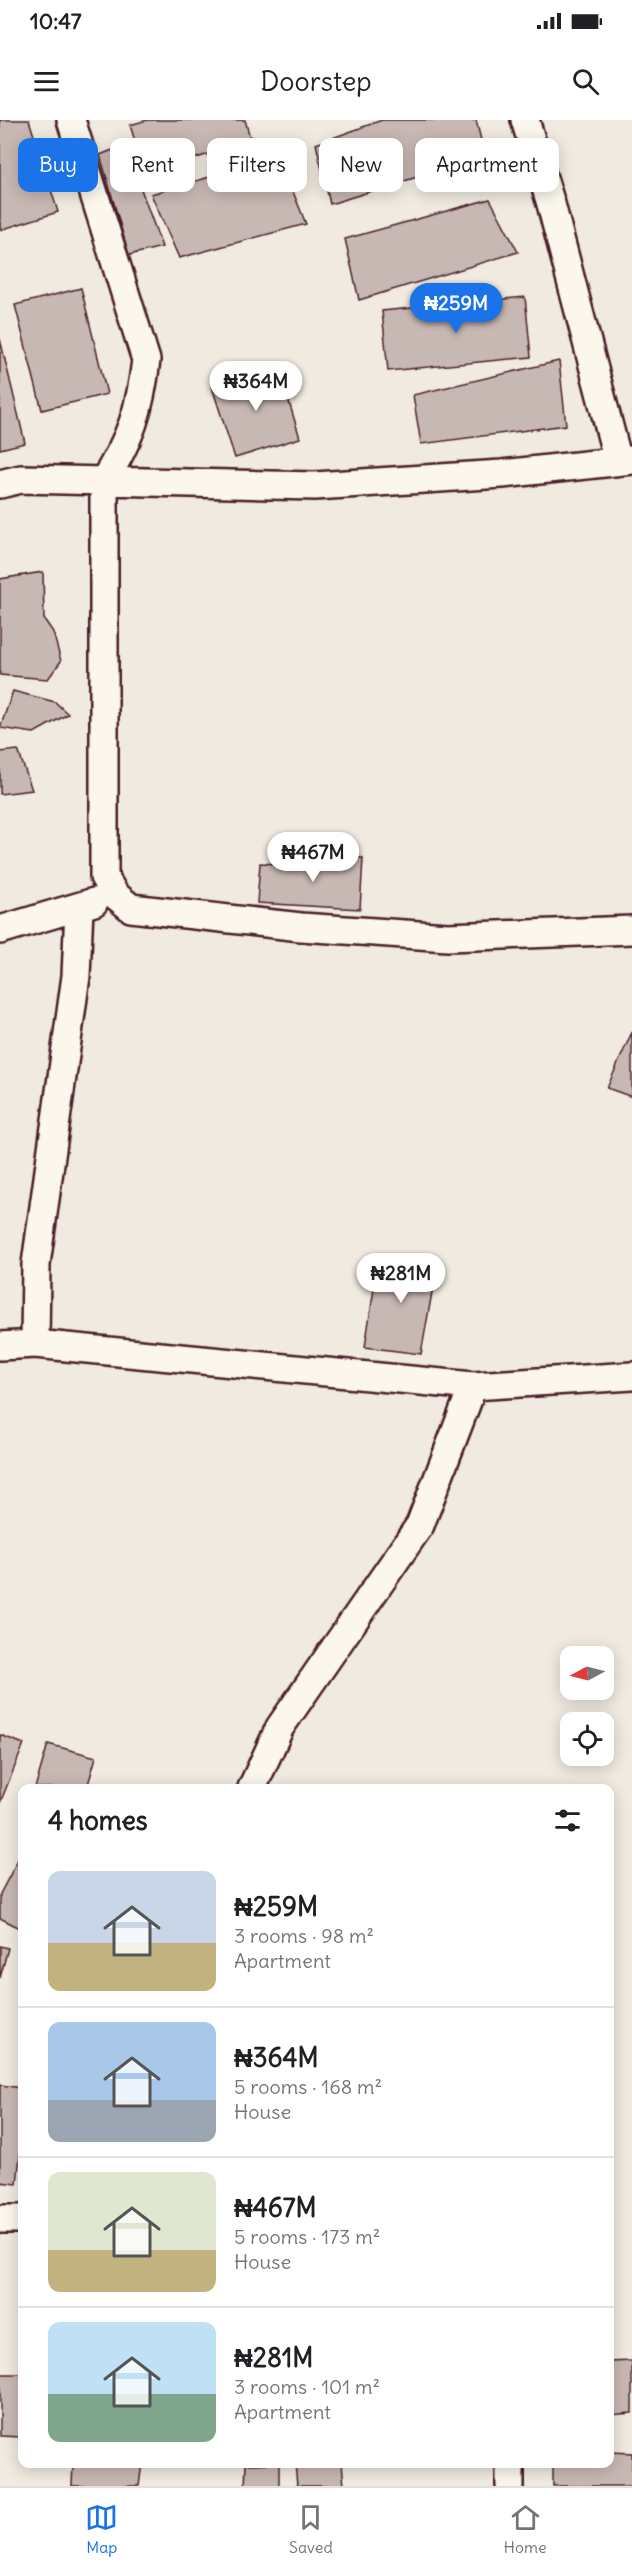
<!DOCTYPE html>
<html lang="en">
<head>
<meta charset="utf-8">
<style>
  :root { --surface:#fff; --page:#f2f2f2; --text:#202124; --muted:#757577; --line:#e0e0e0; --accent:#1a73e8 }
  body { margin:0; font-family:Delius,sans-serif; background:var(--page); color:var(--text); height:100vh; display:flex; flex-direction:column; font-size:22px; white-space:nowrap }
  * { box-sizing:border-box; margin:0 }
  p { font-size:20px; color:var(--muted) }
  .icon { flex:none; width:33px; height:33px; fill:none; stroke:currentColor; stroke-width:2; stroke-linecap:round; stroke-linejoin:round }
  .map { position:relative; flex:1; overflow:hidden }
  .details { position:absolute; left:18px; top:1664px; width:596px; height:684px; display:flex; flex-direction:column; background:var(--surface); border-radius:12px; box-shadow:0 3px 15px #0003 }
  .details>* { flex:none }
  .guide { position:absolute; left:18px; top:18px; width:597px; height:54px; display:flex; gap:12px }
  .needle { width:39px; rotate:263deg }
  .controls { position:absolute; left:560px; top:1526px; display:grid; gap:12px }
  .controls a { display:grid; place-items:center; width:54px; height:54px; border-radius:12px; background:var(--surface); box-shadow:0 3px 15px #0003; font-size:30px }
  .price { position:absolute; translate:-50% -51px; padding:0 14px; border-radius:21px; background:#fff; color:#222; font-size:20px; line-height:39px; filter:drop-shadow(0 2px 3px #0008) }
  .price::after { content:''; position:absolute; left:50%; top:36px; width:18px; height:14px; margin-left:-9px; background:inherit; clip-path:polygon(0 0,100% 0,50% 100%) }
  .price.current { background:var(--accent); color:#fff }
  ul { padding:0; list-style:none }
  li { display:flex; align-items:center; gap:18px; height:150px; padding:0 30px }
  li+li { border-top:2px solid var(--line) }
  li span { display:grid; place-items:center; flex:none; width:168px; height:120px; border-radius:12px; color:#555 }
  li>.icon { margin-inline-start:auto }
  span .icon { width:72px; height:72px; fill:#fffc; stroke-width:1 }
  li b { font-size:26px }
  h2 { display:flex; justify-content:space-between; align-items:center; height:72px; padding:0 30px; font-size:26px }
  .pill { padding:0 21px; border-radius:12px; background:var(--surface); box-shadow:0 3px 15px #0003; font-size:21px; line-height:54px }
  .pill.current { background:var(--accent); color:#fff }
  .status { display:flex; justify-content:space-between; align-items:center; height:42px; padding:0 30px; background:var(--surface); direction:ltr }
  .status svg { height:16px; fill:currentColor }
  header { display:flex; justify-content:space-between; align-items:center; height:78px; padding:0 30px; background:var(--surface); font-size:27px; font-weight:600 }
  .tabs { display:flex; justify-content:space-around; align-items:center; height:84px; border-top:2px solid var(--line); background:var(--surface); font-size:16px; color:var(--muted) }
  .tabs a { display:grid; justify-items:center; gap:3px }
  .tabs .current { color:var(--accent) }
  .map>svg:first-child { display:block }
  .building { fill:#c8b8b3; stroke:#4a1f2b; stroke-width:1.5 }
  .lines { fill:none; stroke-linecap:round; stroke-linejoin:round }
  .minor-casing { stroke:#4a1f2b; stroke-width:32 }
  .minor { stroke:#fbf7ec; stroke-width:27 }
</style>
</head>
<body>
<div class="status"><b>10:47</b><svg viewBox="0 0 49 12"><path d="M0 12V9h3v3zM5 12V6h3v6zM10 12V3h3v9zM15 12V0h3v12zM26 1h20v11H26zM47 4h2v5h-2z"/></svg></div>
<header><svg class="icon" aria-label="menu" viewBox="0 0 24 24"><path d="M4 6h16M4 12h16M4 18h16"/></svg>Doorstep<svg class="icon" aria-label="search" viewBox="0 0 24 24"><circle cx="10" cy="10" r="6"/><path d="M15 15l6 6"/></svg></header>
<div class="map">
<svg width="632" height="2366" viewBox="0 0 632 2366">
  <rect width="100%" height="100%" fill="#f0eae0"/>
  <filter id="ink" filterUnits="userSpaceOnUse"><feTurbulence type="fractalNoise" baseFrequency=".0167" numOctaves="2"/><feDisplacementMap in="SourceGraphic" scale="12" xChannelSelector="R" yChannelSelector="G"/><feConvolveMatrix kernelMatrix="1 2 1 2 8 2 1 2 1" color-interpolation-filters="sRGB"/></filter>
  <g filter="url(#ink)">
    <!-- building -->
    <path class="building" d="M0,0H29L58,92L0,110Z
      M147,0H245L251,21L145,54L130,5Z
      M382,0H476L485,36L330,84L316,24Z
      M125,25L162,127L129,135L100,35Z
      M279,37L306,104L179,138L151,74Z
      M490,79L518,132L359,180L345,119Z
      M81,168L107,274L42,290L15,185Z
      M525,177L531,237L388,251L382,191Z
      M0,219L25,323L0,329Z
      M559,241L566,305L421,324L413,275Z
      M278,246L300,318L235,338L212,267Z
      M43,452L44,499L53,512L61,541L48,559L0,555V459Z
      M13,571L55,582L68,594L34,613L0,608Z
      M18,630L32,670L0,674V632Z
      M311,735L363,738L360,789L257,783L260,743L310,746Z
      M632,912V977L607,968Z
      M379,1136L438,1139L421,1234L365,1227Z
      M0,1615L24,1624L0,1683Z
      M48,1624L96,1637L87,1668H35Z
      M22,1732V1809L0,1798V1774Z
      M0,1826L8,1828L0,1858Z
      M0,1965L22,1968V2016L17,2064L0,2062Z
      M632,2241V2293L609,2295V2242Z
      M0,2254H22V2317L0,2316Z
      M609,2332L632,2333V2366H553V2343H609Z
      M73,2343H142L139,2366H72Z
      M279,2343V2366H245L246,2344Z
      M295,2343H342L344,2366H297Z"/>
    <g class="lines">
      <!-- minor casing -->
      <g class="minor-casing">
        <path id="minor" d="M71,0L146,240C140,291 131,317 104,361V757L115,775L131,788L301,807L448,817L632,810
          M525,0L551,84L618,341
          M0,364L21,359L315,366L502,354L632,340
          M0,810L94,782
          M35,1224L36,1144L76,856L79,788
          M0,1226L35,1224L473,1266L632,1256
          M252,1668L280,1607L420,1405L473,1266
          M0,2099H22
          M510,2366V2343"/>
      </g>
      <!-- minor -->
      <use href="#minor" class="minor"/>
    </g>
  </g>
</svg>
<div class="controls">
<a><svg class="needle" viewBox="-14 -14 28 28"><path d="M0-13l5 13h-10z" fill="#e53935"/><path d="M0 13l5-13h-10z" fill="#757577"/></svg></a>
<a><svg class="icon" aria-label="locate" viewBox="0 0 24 24"><circle cx="12" cy="12" r="6"/><path d="M12 2v4M12 18v4M2 12h4M18 12h4"/></svg></a>
</div>
<b class="price current" style="left:456px;top:214px">₦259M</b>
<b class="price" style="left:256px;top:292px">₦364M</b>
<b class="price" style="left:313px;top:763px">₦467M</b>
<b class="price" style="left:401px;top:1184px">₦281M</b>
<div class="guide">
<a class="pill current">Buy</a>
<a class="pill">Rent</a>
<a class="pill">Filters</a>
<a class="pill">New</a>
<a class="pill">Apartment</a>
</div>
<section class="details">
<h2>4 homes<svg class="icon" aria-label="filters" viewBox="0 0 24 24"><path d="M4 7h16M4 17h16"/><circle cx="9" cy="7" r="2"/><circle cx="15" cy="17" r="2"/></svg></h2>
<ul>
<li><span style="background:linear-gradient(#c9d6e8 60%,#c2b280 0)"><svg class="icon" aria-label="home" viewBox="0 0 24 24"><path d="M3 11l9-7 9 7M6 9v11h12V9"/></svg></span><div><b>₦259M</b><p>3 rooms · 98 m²</p><p>Apartment</p></div></li>
<li><span style="background:linear-gradient(#a9c7e8 65%,#9aa5b1 0)"><svg class="icon" aria-label="home" viewBox="0 0 24 24"><path d="M3 11l9-7 9 7M6 9v11h12V9"/></svg></span><div><b>₦364M</b><p>5 rooms · 168 m²</p><p>House</p></div></li>
<li><span style="background:linear-gradient(#dfe7d0 65%,#c2b280 0)"><svg class="icon" aria-label="home" viewBox="0 0 24 24"><path d="M3 11l9-7 9 7M6 9v11h12V9"/></svg></span><div><b>₦467M</b><p>5 rooms · 173 m²</p><p>House</p></div></li>
<li><span style="background:linear-gradient(#bfe0f5 60%,#7fa58c 0)"><svg class="icon" aria-label="home" viewBox="0 0 24 24"><path d="M3 11l9-7 9 7M6 9v11h12V9"/></svg></span><div><b>₦281M</b><p>3 rooms · 101 m²</p><p>Apartment</p></div></li>
</ul>
</section>
</div>
<nav class="tabs">
<a class="current"><svg class="icon" aria-label="map" viewBox="0 0 24 24"><path d="M3 6l6-2 6 2 6-2v14l-6 2-6-2-6 2zM9 4v14M15 6v14"/></svg>Map</a>
<a><svg class="icon" aria-label="saved" viewBox="0 0 24 24"><path d="M7 4h10v16l-5-4-5 4z"/></svg>Saved</a>
<a><svg class="icon" aria-label="home" viewBox="0 0 24 24"><path d="M3 11l9-7 9 7M6 9v11h12V9"/></svg>Home</a>
</nav>
</body>
</html>
